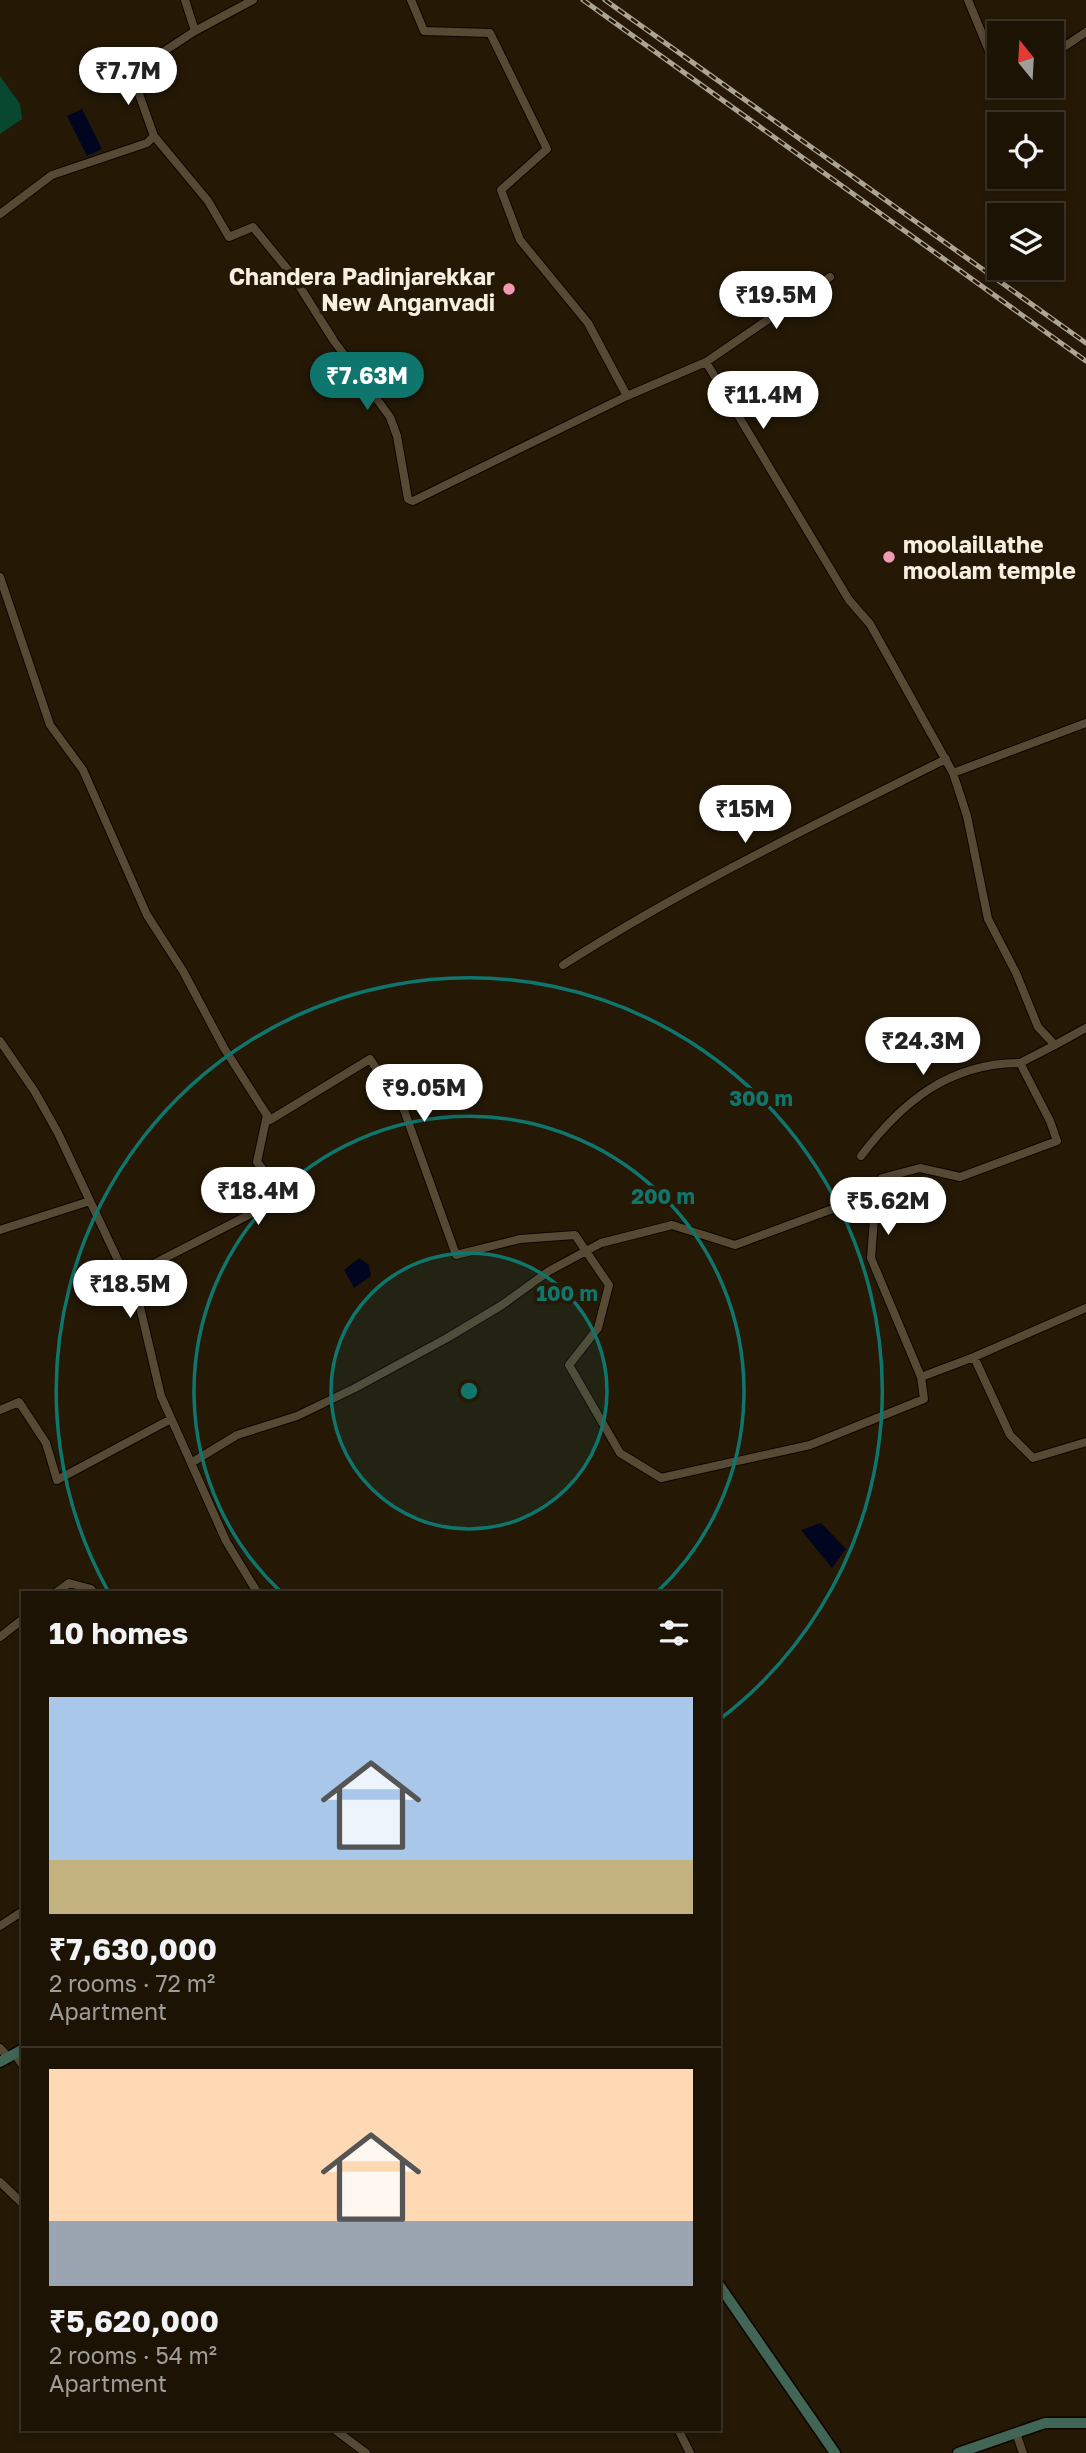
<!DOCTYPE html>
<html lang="en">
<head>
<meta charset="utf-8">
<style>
  :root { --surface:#1c1304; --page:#251c0e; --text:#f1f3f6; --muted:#a09e9a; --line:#3a3226; --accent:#0f766e }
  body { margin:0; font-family:"Golos Text",sans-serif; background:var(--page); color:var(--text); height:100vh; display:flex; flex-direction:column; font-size:26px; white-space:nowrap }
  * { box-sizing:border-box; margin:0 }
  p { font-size:23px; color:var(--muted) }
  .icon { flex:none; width:38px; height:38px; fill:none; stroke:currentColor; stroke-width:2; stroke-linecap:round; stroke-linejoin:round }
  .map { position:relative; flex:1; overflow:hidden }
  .sheet { position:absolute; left:21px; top:1591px; width:700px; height:840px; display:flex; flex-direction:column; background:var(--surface); border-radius:0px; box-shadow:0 4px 10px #0003,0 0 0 2px var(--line) }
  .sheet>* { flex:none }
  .needle { width:46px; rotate:342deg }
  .controls { position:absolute; left:987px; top:21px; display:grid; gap:14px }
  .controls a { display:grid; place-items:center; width:77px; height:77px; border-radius:0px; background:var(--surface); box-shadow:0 4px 10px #0003,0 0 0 2px var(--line); font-size:35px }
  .price { position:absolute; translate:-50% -60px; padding:0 16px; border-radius:24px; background:#fff; color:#222; font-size:23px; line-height:46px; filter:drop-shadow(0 2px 4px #0008) }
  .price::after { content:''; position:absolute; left:50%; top:42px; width:21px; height:16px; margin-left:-10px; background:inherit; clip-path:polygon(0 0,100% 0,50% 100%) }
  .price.current { background:var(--accent); color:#fff }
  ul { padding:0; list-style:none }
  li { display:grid; align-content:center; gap:14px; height:371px; padding:0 28px }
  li+li { border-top:2px solid var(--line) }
  li span { display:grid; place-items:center; height:217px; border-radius:0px; color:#555 }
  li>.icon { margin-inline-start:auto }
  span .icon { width:126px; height:126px; fill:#fffc; stroke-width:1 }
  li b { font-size:30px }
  h2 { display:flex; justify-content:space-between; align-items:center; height:84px; padding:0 28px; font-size:30px }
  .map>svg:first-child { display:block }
  .green { fill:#084830 }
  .water { fill:#000520 }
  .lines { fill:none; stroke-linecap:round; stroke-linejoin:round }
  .street-casing { stroke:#0d0500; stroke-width:10 }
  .secondary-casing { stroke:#0d0500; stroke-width:13 }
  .street { stroke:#574a35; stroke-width:8 }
  .secondary { stroke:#426655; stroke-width:10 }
  .rail-casing { stroke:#aca494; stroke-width:5 }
  .rail { stroke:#251906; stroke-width:2.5; stroke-dasharray:8; stroke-linecap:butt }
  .ring { fill:none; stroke:#0f766e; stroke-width:3.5 }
  .poi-dot { fill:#f19ab3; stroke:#251906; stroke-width:2.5 }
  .labels { text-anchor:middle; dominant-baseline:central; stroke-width:7; stroke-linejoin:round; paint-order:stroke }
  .poi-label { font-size:23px; font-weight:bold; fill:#f6efe2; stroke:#251906; text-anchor:end }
  .centre { fill:#0f766e; stroke:#251906; stroke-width:3.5 }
  .ring-label { font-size:21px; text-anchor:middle; font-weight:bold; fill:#0f766e; stroke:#251906; stroke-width:7; stroke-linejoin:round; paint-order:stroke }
</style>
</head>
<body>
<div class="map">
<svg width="1086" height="2453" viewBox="0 0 1086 2453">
  <rect width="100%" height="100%" fill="#251906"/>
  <!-- green -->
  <path class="green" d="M0,76L20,104L22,119L0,134Z"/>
  <!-- water -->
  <path class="water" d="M82,109L102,149L87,156L67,116Z
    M359,1258L369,1265L371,1276L354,1288L344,1270Z
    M821,1523L846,1549L832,1568L801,1530Z"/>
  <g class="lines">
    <!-- street casing -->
    <g class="street-casing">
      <path id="street" d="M185,0L195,31
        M411,0L424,31L490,33L547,149L501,190L520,240L588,323L627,396L706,362L849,600L870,624L953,773L967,816L988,919L1016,973L1038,1027L1055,1045L1086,1028
        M968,0L999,75
        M1052,55L1086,32
        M154,136L208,201L229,237L253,227L293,276L334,341L390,417L397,436L408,499L413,501L627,396
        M0,214L52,175L147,143L154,136L134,80L137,69L195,31L253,0
        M706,362L830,277
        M0,577L50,725L83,770L147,915L183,971L224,1048L270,1120L370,1059L404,1110L456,1255L520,1239L575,1235L609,1285L598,1328L569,1365L620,1453L661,1478L810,1445L924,1399L921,1377
        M953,773L1086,723
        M563,965C685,887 816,824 946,759
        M0,1041L35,1092L58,1133L140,1307L161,1396L226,1541L257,1592
        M1055,1045L1020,1063L1050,1121L1057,1141L960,1177L920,1168L882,1178L876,1193L871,1258L921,1377L974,1357L1010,1435L1033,1458L1086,1442
        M861,1156C902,1102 949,1063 1020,1063
        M0,1230L90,1201
        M126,1278L284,1197L257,1162L267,1115
        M974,1357L1086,1308
        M0,1410L19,1402L46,1443L57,1480L171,1419
        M191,1463L237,1435L297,1416L355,1388L447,1338L502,1305L549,1271L601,1243L672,1225L735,1245L876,1193
        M57,1592L69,1583L91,1589L93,1592
        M0,1637L23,1619
        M0,1926L23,1911
        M0,2048L9,2058
        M15,2054L23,2066
        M0,2182L23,2204
        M334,2429L366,2453
        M678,2429L690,2453
        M1016,2433L1023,2453"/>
    </g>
    <!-- secondary casing -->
    <g class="secondary-casing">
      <path id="secondary" d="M0,2062L23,2049
        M719,2285L835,2453
        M958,2453L1045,2423H1086"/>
    </g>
    <!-- street -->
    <use href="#street" class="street"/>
    <!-- secondary -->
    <use href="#secondary" class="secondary"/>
    <!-- rail casing -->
    <g class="rail-casing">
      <path id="rail" d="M583,0L1086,361
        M605,0L1086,343"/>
    </g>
    <!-- rail -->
    <use href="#rail" class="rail"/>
  </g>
  <!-- distance rings -->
  <circle cx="469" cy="1391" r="138" fill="#0f766e" fill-opacity=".12"/>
  <g class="ring">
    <circle cx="469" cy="1391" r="138"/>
    <path d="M281 1592A275 275 0 1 1 657 1592"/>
    <path d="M108 1591A413 413 0 1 1 720 1719"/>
  </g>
  <!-- markers -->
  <g class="poi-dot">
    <circle cx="509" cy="289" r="7"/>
    <circle cx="889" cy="557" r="7"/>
  </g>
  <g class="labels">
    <!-- poi labels -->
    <g class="poi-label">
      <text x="495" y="276">Chandera Padinjarekkar<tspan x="495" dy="26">New Anganvadi</tspan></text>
      <text x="903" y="544" text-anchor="start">moolaillathe<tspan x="903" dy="26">moolam temple</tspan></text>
    </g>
  </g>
  <circle cx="469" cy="1391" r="10" class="centre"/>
  <g class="ring-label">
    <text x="761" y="1106">300 m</text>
    <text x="663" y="1204">200 m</text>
    <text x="567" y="1301">100 m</text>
  </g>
</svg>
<div class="controls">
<a><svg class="needle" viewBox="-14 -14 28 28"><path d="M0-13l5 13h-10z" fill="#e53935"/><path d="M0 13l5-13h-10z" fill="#a09e9a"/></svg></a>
<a><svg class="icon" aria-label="locate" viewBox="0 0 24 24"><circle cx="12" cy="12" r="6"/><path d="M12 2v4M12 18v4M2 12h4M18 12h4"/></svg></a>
<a><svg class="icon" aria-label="layers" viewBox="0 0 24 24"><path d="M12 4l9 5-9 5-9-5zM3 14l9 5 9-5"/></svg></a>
</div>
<b class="price" style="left:128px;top:107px">₹7.7M</b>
<b class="price" style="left:776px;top:331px">₹19.5M</b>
<b class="price current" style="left:367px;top:412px">₹7.63M</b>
<b class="price" style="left:763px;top:431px">₹11.4M</b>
<b class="price" style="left:745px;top:845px">₹15M</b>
<b class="price" style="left:923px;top:1077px">₹24.3M</b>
<b class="price" style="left:424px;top:1124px">₹9.05M</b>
<b class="price" style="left:258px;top:1227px">₹18.4M</b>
<b class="price" style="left:888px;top:1237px">₹5.62M</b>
<b class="price" style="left:130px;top:1320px">₹18.5M</b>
<section class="sheet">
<h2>10 homes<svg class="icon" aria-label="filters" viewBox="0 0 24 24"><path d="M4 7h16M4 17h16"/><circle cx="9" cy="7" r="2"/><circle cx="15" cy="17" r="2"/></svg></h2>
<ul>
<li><span style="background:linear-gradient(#a9c7e8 75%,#c2b280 0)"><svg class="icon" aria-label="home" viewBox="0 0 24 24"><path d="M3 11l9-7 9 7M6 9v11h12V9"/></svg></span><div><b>₹7,630,000</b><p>2 rooms · 72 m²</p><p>Apartment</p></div></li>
<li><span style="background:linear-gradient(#ffd9b3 70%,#9aa5b1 0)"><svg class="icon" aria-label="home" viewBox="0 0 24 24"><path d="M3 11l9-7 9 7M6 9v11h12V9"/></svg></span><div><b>₹5,620,000</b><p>2 rooms · 54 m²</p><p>Apartment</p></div></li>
</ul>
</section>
</div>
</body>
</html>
